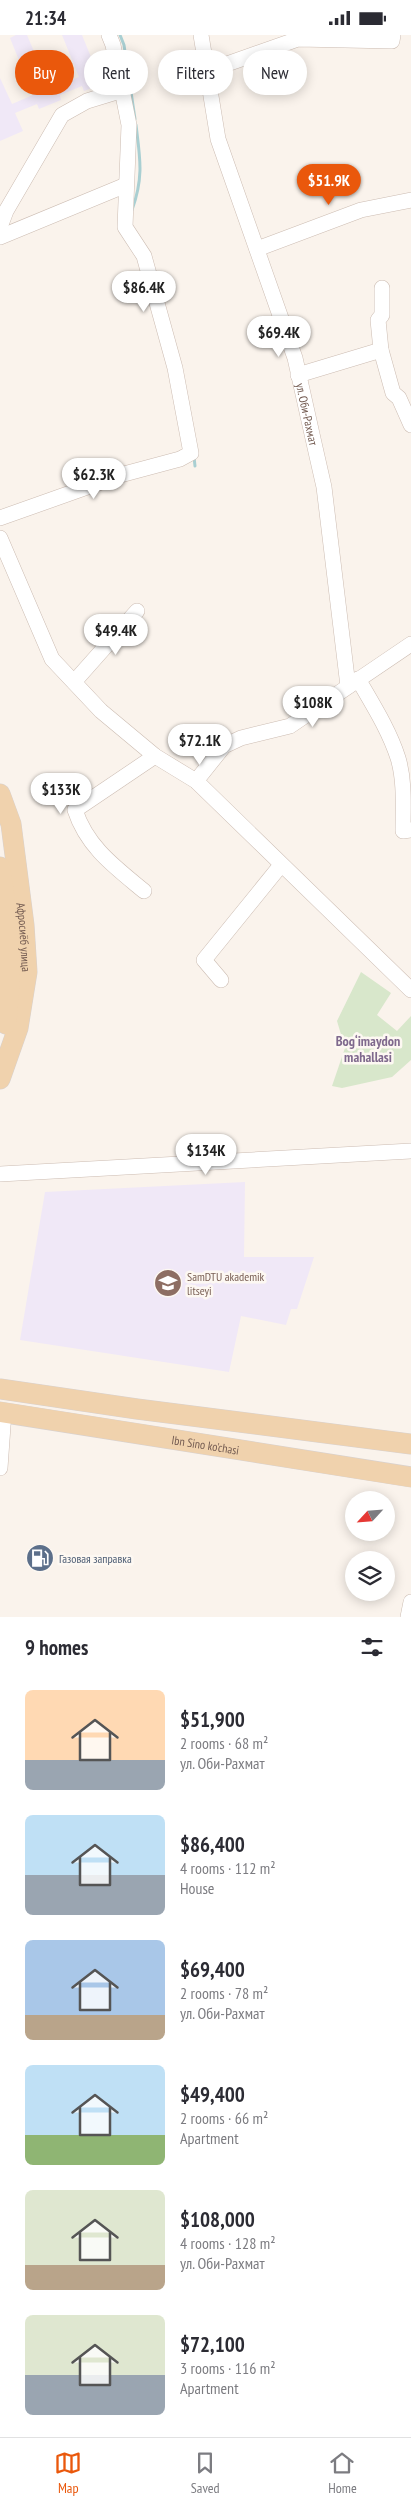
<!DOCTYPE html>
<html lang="en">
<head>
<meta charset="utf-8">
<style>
  :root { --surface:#fff; --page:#f2f2f3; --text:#2b2b33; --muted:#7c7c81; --line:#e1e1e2; --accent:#ea580c }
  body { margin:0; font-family:"PT Sans Narrow",sans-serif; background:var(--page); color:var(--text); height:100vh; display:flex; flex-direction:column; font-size:19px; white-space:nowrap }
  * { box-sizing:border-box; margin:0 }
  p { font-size:16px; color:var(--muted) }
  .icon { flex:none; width:28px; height:28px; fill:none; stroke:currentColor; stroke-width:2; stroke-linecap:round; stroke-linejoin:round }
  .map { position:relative; height:1582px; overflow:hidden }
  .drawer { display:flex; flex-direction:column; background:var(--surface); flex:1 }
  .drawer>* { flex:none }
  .guide { position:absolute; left:15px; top:15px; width:381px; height:45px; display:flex; gap:10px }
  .needle { width:32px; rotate:244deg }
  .controls { position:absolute; left:345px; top:1456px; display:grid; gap:10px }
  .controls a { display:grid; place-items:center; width:50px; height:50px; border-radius:50%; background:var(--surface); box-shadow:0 2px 12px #0003; font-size:25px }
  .price { position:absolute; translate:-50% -42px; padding:0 11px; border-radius:18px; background:#fff; color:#222; font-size:16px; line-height:32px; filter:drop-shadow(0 1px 2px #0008) }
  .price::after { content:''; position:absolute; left:50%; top:30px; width:15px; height:11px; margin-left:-8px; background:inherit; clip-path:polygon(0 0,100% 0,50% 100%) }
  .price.selected { background:var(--accent); color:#fff }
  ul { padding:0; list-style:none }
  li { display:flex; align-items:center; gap:15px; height:125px; padding:0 25px }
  li span { display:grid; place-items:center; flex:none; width:140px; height:100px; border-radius:8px; color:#555 }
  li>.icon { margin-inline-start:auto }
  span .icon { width:60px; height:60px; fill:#fffc; stroke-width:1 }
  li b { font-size:21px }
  h2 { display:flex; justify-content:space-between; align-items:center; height:60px; padding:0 25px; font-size:21px }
  .pill { padding:0 18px; border-radius:22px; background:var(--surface); box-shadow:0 2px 12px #0003; font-size:18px; line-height:45px }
  .pill.selected { background:var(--accent); color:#fff }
  .status { display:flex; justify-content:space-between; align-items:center; height:35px; padding:0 25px; background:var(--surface); direction:ltr }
  .status svg { height:14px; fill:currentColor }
  .tabs { display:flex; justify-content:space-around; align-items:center; height:70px; border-top:1px solid var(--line); background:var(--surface); font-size:14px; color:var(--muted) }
  .tabs a { display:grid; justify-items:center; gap:2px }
  .tabs .selected { color:var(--accent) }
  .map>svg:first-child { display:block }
  .education { fill:#f0e8f7 }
  .green { fill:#d8e7cb }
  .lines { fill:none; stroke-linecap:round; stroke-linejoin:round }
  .stream { stroke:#a9cfd2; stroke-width:3 }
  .minor-casing { stroke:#ccbcb2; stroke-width:16 }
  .major-casing { stroke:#d8d1ce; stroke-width:21 }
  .minor { stroke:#fff; stroke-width:15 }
  .major { stroke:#f0d2ad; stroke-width:20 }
  .labels { text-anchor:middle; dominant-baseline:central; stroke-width:5; stroke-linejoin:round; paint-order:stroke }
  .street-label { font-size:12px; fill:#735b51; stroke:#fdf8f2 }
  .education-label { font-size:12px; fill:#785e54; stroke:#fdf8f2; text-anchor:start }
  .service-label { font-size:12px; fill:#4e5e75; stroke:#fdf8f2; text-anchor:start }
  .neighbourhood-label { font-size:14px; font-weight:bold; fill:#7f698d; stroke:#fdf8f2 }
</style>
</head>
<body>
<div class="status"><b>21:34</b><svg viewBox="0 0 49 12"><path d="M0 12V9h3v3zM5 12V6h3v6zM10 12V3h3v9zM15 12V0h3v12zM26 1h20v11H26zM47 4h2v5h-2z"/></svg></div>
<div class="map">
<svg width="411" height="1582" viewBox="0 0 411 1582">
  <rect width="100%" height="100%" fill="#faf3ec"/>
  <!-- education -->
  <path class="education" d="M16,0H27L50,54L79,42L62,0H82L102,49L84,56L82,51L60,60L61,65L39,74L37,69L15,78L23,96L0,106V43L12,69L33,60L10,3Z
    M245,1147L244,1222H314L297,1274H291L286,1290L241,1281L229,1337L20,1305L45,1157Z"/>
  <!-- green -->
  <path class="green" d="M361,937L391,958L377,980L397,996L411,981V1025L392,1042L342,1053L332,1051L345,1013L337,986Z"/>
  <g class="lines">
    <!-- stream -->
    <path class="stream" d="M120,0L124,10L135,84
      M132,175C144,142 140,123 136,90
      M194,422L195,431"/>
    <!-- minor casing -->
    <g class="minor-casing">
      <g id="minor">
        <path id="s1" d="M201,0L218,104L295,323L314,408L324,452L348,651"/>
        <path d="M207,36L298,4L392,6L393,0"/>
        <path d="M0,192L6,176L62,80L87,66L123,55"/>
        <path d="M0,202L126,150"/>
        <path d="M257,214L361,175L411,165"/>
        <path d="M381,315L378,285L382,280V253"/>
        <path d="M298,340L381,315L393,358L399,363L411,390"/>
        <path d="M0,483L124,439L180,424L191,418L175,333L144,221L125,192L129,90L113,10L109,0"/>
        <path d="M0,503L52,624L101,676L155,721L196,746L411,955"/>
        <path d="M358,644C373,670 389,695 398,723C405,746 403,772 403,796L411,795"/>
        <path d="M74,647L137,576"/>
        <path d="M196,746L224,711L241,703L290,691L411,609"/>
        <path d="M144,856C115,832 87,812 75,775L155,721"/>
        <path d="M221,945L204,925L281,830"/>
        <path d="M0,1139L411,1116"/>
        <path d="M0,1433L4,1377"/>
        <path d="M408,1582L411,1567"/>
      </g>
    </g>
    <!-- major casing -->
    <g class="major-casing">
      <g id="major">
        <path id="s2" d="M0,759L11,789L24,890L27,937L18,993L0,1044"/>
        <path d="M0,832C9,887 14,934 6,989"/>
        <path d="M0,1354L137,1374L411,1409"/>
        <path id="s3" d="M0,1377L411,1442"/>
      </g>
    </g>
    <!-- minor -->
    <use href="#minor" class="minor"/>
    <!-- major -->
    <use href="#major" class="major"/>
  </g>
  <!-- icons -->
  <defs>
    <g id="university-disc" transform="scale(1.4375)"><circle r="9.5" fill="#8d6e63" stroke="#fdf8f2"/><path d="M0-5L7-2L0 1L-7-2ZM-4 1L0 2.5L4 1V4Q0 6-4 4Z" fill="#fff"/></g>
    <g id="fuel-disc" transform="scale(1.4375)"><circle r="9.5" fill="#5c6f8a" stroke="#fdf8f2"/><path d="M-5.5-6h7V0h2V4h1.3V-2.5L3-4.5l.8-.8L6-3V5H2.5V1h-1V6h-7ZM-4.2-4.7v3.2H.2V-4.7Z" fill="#fff"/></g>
  </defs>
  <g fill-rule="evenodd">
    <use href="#university-disc" x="168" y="1248"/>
    <use href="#fuel-disc" x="40" y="1523"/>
  </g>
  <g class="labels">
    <!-- street labels -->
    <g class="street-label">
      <text stroke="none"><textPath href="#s1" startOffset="395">ул. Оби-Рахмат</textPath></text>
      <text stroke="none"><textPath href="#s2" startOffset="146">Афросиёб улица</textPath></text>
      <text stroke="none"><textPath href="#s3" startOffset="208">Ibn Sino ko'chasi</textPath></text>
    </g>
    <!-- education labels -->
    <g class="education-label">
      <text x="187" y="1241">SamDTU akademik<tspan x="187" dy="14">litseyi</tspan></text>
    </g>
    <!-- service labels -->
    <g class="service-label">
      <text x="59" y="1523">Газовая заправка</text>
    </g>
    <!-- neighbourhood labels -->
    <g class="neighbourhood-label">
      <text x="368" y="1006">Bog‘imaydon<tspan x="368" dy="16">mahallasi</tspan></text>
    </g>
  </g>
</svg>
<div class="controls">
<a><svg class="needle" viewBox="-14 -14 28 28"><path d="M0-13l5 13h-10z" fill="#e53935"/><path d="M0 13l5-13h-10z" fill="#7c7c81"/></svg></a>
<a><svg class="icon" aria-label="layers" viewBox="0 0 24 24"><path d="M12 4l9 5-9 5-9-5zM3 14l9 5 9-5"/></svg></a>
</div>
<b class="price selected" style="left:329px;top:171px">$51.9K</b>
<b class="price" style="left:144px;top:278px">$86.4K</b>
<b class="price" style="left:279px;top:323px">$69.4K</b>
<b class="price" style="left:94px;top:465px">$62.3K</b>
<b class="price" style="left:116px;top:621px">$49.4K</b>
<b class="price" style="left:313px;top:693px">$108K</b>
<b class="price" style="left:200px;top:731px">$72.1K</b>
<b class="price" style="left:61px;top:780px">$133K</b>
<b class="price" style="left:206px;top:1141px">$134K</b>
<div class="guide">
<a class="pill selected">Buy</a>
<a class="pill">Rent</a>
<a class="pill">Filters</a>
<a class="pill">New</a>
</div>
</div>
<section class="drawer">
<h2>9 homes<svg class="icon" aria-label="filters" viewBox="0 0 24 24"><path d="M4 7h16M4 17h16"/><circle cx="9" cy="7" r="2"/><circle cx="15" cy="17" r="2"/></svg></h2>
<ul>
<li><span style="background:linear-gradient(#ffd9b3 70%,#9aa5b1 0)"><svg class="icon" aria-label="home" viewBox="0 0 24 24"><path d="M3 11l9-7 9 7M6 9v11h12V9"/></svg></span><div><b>$51,900</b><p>2 rooms · 68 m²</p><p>ул. Оби-Рахмат</p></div></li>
<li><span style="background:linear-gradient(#bfe0f5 60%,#9aa5b1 0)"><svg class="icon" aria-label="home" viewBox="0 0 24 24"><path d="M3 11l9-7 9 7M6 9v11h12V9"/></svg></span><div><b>$86,400</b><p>4 rooms · 112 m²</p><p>House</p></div></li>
<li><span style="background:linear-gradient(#a9c7e8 75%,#b9a48a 0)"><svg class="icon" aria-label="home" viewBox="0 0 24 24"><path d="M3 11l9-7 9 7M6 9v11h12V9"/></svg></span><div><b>$69,400</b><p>2 rooms · 78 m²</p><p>ул. Оби-Рахмат</p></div></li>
<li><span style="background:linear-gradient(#bfe0f5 70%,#8fb573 0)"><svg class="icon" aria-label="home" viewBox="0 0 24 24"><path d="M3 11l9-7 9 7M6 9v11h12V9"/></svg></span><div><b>$49,400</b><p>2 rooms · 66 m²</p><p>Apartment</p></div></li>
<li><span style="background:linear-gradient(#dfe7d0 75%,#b9a48a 0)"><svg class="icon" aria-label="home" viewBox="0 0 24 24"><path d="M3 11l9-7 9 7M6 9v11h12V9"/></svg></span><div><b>$108,000</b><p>4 rooms · 128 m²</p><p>ул. Оби-Рахмат</p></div></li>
<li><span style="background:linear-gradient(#dfe7d0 60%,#9aa5b1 0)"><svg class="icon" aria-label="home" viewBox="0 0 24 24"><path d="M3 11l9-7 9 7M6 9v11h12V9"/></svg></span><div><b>$72,100</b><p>3 rooms · 116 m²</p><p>Apartment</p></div></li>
</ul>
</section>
<nav class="tabs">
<a class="selected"><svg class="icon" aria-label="map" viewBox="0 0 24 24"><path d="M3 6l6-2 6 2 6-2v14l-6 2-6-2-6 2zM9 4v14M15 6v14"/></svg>Map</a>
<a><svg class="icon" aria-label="saved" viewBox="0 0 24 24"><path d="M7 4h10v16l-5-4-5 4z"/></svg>Saved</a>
<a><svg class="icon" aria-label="home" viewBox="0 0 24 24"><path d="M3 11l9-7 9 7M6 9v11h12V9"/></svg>Home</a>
</nav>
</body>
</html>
